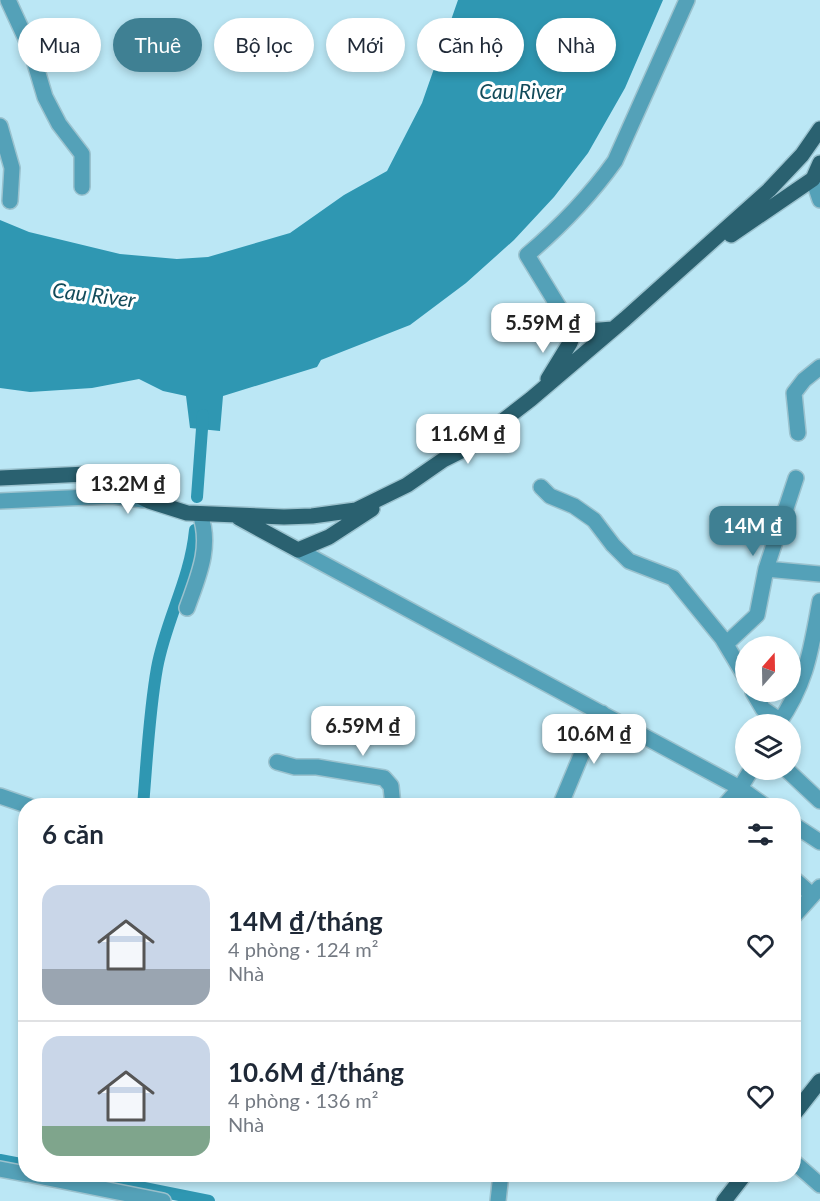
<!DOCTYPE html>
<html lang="vi">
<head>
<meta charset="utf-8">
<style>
  :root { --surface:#fff; --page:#f2f2f3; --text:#1f2937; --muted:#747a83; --line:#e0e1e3; --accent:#3f8093 }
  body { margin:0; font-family:Lato,sans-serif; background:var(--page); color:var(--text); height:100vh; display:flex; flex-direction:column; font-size:22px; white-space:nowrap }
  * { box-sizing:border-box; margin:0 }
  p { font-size:20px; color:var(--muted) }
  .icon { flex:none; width:33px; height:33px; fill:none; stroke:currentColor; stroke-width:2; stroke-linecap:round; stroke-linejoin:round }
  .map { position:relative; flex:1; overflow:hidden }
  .drawer { position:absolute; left:18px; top:798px; width:783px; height:384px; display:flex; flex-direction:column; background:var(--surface); border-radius:24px; box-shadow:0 3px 9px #0003 }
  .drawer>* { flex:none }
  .hud { position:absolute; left:18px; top:18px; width:784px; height:54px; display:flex; gap:12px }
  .needle { width:39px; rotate:20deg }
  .fabs { position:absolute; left:735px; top:636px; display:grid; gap:12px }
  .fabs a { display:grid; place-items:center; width:66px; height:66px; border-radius:50%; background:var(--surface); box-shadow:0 3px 9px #0003; font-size:30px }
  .price { position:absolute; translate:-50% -51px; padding:0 14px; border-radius:12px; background:#fff; color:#222; font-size:20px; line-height:39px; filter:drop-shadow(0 2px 3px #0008) }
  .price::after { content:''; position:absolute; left:50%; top:36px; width:18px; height:14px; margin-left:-9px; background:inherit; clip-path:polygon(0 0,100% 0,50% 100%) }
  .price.selected { background:var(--accent); color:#fff }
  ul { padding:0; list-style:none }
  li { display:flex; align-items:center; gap:18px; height:150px; padding:0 24px }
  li+li { border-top:2px solid var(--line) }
  li span { display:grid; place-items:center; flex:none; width:168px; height:120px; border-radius:18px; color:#555 }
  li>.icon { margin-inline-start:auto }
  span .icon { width:72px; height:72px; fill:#fffc; stroke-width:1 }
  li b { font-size:26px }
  h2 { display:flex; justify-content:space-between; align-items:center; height:72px; padding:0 24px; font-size:26px }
  .tag { padding:0 21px; border-radius:27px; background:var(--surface); box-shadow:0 3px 9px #0003; font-size:21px; line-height:54px }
  .tag.selected { background:var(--accent); color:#fff }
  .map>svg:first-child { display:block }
  .water { fill:#2f97b2 }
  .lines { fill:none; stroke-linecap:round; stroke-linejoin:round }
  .canal { stroke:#2f97b2; stroke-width:12 }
  .minor-casing { stroke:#9bc2ce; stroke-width:18 }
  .major-casing { stroke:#9bc2ce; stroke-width:18 }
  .minor { stroke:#54a1b8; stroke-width:15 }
  .major { stroke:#2a6170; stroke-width:15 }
  .labels { text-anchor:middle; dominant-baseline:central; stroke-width:6; stroke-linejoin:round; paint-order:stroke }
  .water-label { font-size:21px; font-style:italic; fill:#124b5a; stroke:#fff }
</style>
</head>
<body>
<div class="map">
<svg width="820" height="1201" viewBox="0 0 820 1201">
  <rect width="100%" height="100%" fill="#bbe7f5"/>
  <!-- water -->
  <path class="water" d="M458,0H663L625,88L588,153L554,197L514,240L466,283L410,325L321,360L317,367L223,396L220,431L190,428L186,396L163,391L139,379L92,388L30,392L0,388V220L29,232L120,254L177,259L208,257L290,233L344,195L387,171L422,103Z"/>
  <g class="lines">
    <!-- canal -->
    <path class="canal" d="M197,497L203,415
      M143,806C147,760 149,713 157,668C166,619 190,581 195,530
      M0,1160L26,1165
      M74,1174L209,1201"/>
    <!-- minor casing -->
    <g class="minor-casing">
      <path id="minor" d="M8,0L31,50L45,97L59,124L82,154V187
        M0,126L12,168L10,201
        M813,179L820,200
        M574,332L527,255C560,227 590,196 615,161L687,0
        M798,433L794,393L804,380L820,367
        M541,487L550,496L574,506L594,520L613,545L629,561L673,578L722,638L746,678
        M0,501L112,496L143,500
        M298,550L740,788L765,806
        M766,569L820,574
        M187,608C198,577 212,547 200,514
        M726,644L757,615L766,569L796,478
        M753,692L763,709L781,721
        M778,724C807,683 811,649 820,601
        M277,762L295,767H317L384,778L391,786L393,806
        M787,770L820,801
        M0,796L29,806
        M560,806L585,746L602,713
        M724,806L740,788L751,770
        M794,825L820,842
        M794,879L812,895
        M794,916L820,887
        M794,1162L820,1185
        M0,1169L26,1174
        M28,1174L163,1201
        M498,1201L501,1174"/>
    </g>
    <!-- major casing -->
    <g class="major-casing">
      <path id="major" d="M731,235L813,179L820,163
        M548,379L570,343L574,332L613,329
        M0,478L87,474L104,479L149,501L187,513L284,517L312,516L356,510L407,485L443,460L469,447L531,399L625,319L769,190L802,155L820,129
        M239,518L298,550L329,537L372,509
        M794,1114L820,1081
        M724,1201L745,1174"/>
    </g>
    <!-- minor -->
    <use href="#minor" class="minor"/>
    <!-- major -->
    <use href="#major" class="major"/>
  </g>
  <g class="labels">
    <!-- water labels -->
    <g class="water-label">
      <text x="521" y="90">Cau River</text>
      <text transform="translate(94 294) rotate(7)">Cau River</text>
    </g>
  </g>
</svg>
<div class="fabs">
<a><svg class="needle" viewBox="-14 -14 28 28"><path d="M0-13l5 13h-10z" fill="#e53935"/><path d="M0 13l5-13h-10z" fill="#747a83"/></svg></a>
<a><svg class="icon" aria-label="layers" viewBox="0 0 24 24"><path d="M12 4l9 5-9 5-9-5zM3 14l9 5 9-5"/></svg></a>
</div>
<b class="price" style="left:543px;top:354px">5.59M ₫</b>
<b class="price" style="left:468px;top:465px">11.6M ₫</b>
<b class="price" style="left:128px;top:515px">13.2M ₫</b>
<b class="price selected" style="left:753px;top:557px">14M ₫</b>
<b class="price" style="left:363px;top:757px">6.59M ₫</b>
<b class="price" style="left:594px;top:765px">10.6M ₫</b>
<div class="hud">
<a class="tag">Mua</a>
<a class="tag selected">Thuê</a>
<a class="tag">Bộ lọc</a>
<a class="tag">Mới</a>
<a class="tag">Căn hộ</a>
<a class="tag">Nhà</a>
</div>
<section class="drawer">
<h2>6 căn<svg class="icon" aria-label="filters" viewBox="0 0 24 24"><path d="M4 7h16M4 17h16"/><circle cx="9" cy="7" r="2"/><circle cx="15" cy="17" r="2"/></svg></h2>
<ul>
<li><span style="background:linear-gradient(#c9d6e8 70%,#9aa5b1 0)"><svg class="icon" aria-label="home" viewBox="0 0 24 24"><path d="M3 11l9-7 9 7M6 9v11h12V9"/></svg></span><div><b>14M ₫/tháng</b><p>4 phòng · 124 m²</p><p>Nhà</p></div><svg class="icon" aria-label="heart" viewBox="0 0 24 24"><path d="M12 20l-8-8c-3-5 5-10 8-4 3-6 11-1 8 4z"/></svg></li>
<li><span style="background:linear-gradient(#c9d6e8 75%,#7fa58c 0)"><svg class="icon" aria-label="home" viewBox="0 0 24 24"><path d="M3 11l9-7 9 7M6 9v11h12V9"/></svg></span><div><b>10.6M ₫/tháng</b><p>4 phòng · 136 m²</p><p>Nhà</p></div><svg class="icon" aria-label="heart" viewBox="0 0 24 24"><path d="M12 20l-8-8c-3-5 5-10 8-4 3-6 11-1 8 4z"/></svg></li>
</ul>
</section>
</div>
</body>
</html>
